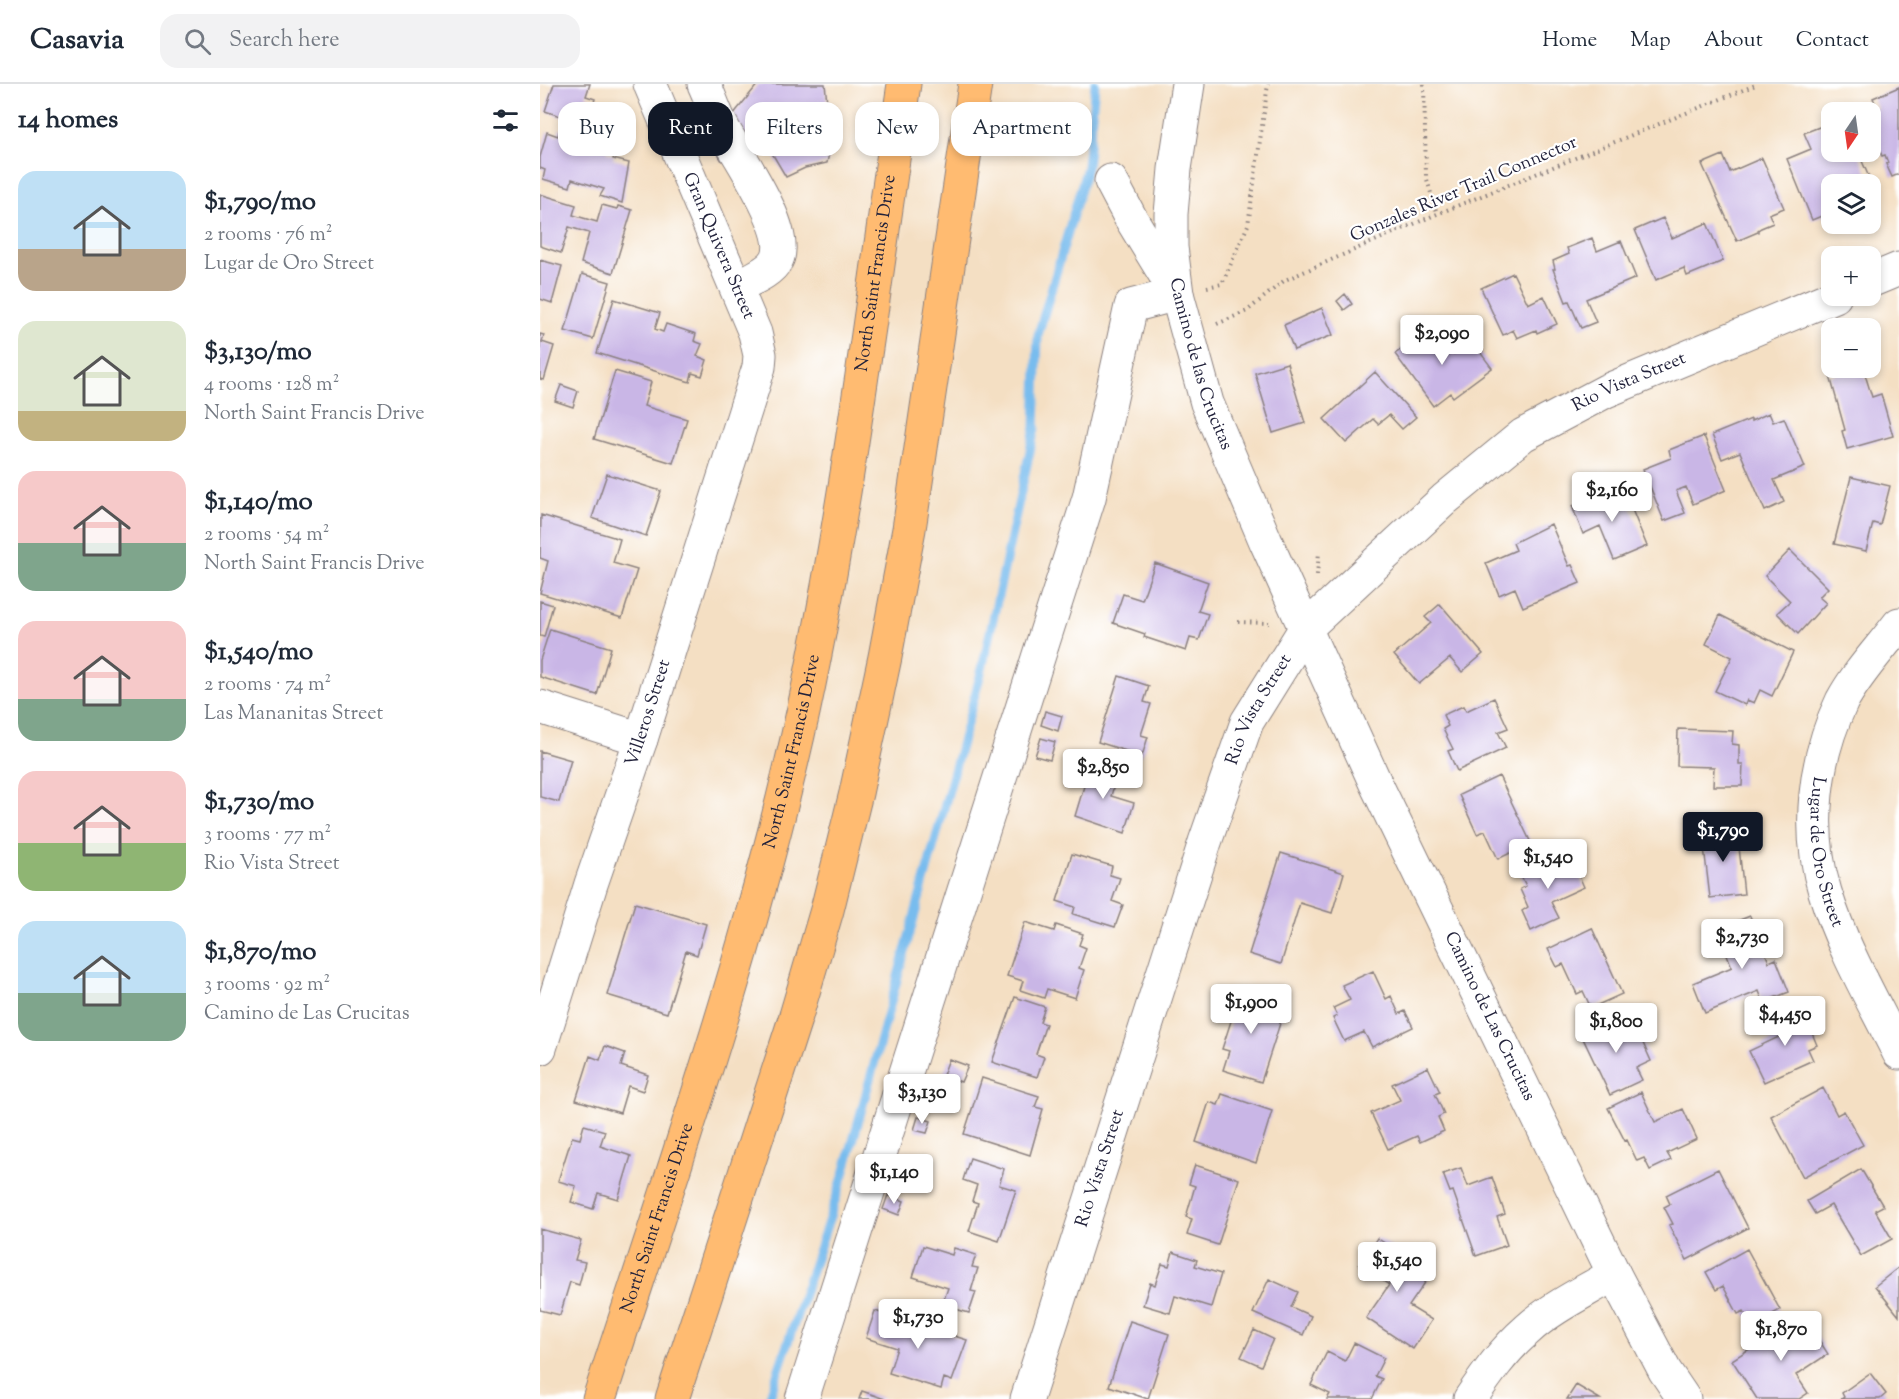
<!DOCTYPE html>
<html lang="en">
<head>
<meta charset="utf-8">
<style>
  :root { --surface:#fff; --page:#f2f2f3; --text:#1f2937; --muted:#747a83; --line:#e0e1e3; --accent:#111827 }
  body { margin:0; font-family:"Sorts Mill Goudy",serif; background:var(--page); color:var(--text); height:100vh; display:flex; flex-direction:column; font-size:22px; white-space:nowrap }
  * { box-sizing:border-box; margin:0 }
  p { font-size:20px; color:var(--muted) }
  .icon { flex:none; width:33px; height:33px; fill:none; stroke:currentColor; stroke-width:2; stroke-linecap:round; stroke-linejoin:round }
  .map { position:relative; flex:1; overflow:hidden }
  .drawer { display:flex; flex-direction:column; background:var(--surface); width:540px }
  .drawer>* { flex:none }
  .guide { position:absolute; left:18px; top:18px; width:570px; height:54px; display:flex; gap:12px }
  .needle { width:39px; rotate:193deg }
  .tools { position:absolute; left:1281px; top:18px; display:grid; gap:12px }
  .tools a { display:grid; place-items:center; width:60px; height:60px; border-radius:12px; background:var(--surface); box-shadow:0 3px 9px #0003; font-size:30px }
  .price { position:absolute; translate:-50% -51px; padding:0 14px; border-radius:6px; background:#fff; color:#222; font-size:20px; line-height:39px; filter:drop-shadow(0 2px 3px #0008) }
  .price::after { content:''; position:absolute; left:50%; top:36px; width:18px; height:14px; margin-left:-9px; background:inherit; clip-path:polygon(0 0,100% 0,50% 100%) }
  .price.on { background:var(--accent); color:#fff }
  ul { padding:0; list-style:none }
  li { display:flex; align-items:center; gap:18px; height:150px; padding:0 18px }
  li span { display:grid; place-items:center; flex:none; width:168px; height:120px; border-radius:18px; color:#555 }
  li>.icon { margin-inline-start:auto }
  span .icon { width:72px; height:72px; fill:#fffc; stroke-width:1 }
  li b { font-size:26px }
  h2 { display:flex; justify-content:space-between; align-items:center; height:72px; padding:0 18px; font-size:26px }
  .chip { padding:0 21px; border-radius:18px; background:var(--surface); box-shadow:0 3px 9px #0003; font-size:21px; line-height:54px }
  .chip.on { background:var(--accent); color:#fff }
  header { display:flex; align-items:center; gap:36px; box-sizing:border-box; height:84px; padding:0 30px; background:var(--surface); border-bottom:2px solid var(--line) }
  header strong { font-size:28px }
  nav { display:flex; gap:33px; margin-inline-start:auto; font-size:21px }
  .search { width:420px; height:54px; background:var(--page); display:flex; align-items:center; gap:15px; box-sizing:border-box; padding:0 21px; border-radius:18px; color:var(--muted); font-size:22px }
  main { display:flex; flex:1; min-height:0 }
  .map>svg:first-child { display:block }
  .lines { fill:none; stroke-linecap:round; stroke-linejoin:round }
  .stream { stroke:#78bcee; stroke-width:9 }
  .building { fill:#c9b6e6 }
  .minor-casing { stroke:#8b807f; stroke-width:35 }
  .highway-casing { stroke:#8b807f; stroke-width:35 }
  .path { stroke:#8b807f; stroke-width:4; stroke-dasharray:1.5 4.5; stroke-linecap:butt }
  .minor { stroke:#fff; stroke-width:33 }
  .highway { stroke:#ffbb71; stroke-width:33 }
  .labels { text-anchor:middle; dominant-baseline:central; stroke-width:4.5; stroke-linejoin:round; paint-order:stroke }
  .street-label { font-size:18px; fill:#22223b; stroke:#fff }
</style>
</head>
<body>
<header>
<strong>Casavia</strong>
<div class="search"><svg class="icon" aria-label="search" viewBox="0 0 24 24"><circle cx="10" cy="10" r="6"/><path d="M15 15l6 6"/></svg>Search here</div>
<nav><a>Home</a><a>Map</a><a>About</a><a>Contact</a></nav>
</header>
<main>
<section class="drawer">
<h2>14 homes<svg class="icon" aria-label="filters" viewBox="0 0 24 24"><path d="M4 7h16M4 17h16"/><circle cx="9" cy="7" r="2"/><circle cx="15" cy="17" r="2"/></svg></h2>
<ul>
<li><span style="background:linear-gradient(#bfe0f5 65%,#b9a48a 0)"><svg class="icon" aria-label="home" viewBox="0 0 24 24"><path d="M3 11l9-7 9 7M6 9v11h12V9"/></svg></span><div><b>$1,790/mo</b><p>2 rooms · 76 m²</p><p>Lugar de Oro Street</p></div></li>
<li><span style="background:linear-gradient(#dfe7d0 75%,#c2b280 0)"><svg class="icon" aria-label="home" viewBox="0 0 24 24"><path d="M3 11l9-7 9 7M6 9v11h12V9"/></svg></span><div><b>$3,130/mo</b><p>4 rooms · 128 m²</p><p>North Saint Francis Drive</p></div></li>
<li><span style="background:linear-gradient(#f6c9c9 60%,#7fa58c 0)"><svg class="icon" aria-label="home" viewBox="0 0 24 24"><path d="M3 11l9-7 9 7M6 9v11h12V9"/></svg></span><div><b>$1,140/mo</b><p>2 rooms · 54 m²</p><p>North Saint Francis Drive</p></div></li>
<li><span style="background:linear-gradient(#f6c9c9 65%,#7fa58c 0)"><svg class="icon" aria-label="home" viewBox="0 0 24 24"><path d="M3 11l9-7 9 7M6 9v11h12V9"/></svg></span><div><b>$1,540/mo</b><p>2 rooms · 74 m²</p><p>Las Mananitas Street</p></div></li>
<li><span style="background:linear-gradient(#f6c9c9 60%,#8fb573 0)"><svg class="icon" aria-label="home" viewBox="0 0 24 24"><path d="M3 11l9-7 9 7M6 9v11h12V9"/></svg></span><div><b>$1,730/mo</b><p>3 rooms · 77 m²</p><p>Rio Vista Street</p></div></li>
<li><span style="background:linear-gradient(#bfe0f5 60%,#7fa58c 0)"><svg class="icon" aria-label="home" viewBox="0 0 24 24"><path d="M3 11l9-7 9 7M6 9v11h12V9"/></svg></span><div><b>$1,870/mo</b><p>3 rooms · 92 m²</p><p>Camino de Las Crucitas</p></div></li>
</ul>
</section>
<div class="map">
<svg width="1359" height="1315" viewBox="0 0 1359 1315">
  <rect width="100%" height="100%" fill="#fff"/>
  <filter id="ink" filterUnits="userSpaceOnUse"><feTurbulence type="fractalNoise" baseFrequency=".0167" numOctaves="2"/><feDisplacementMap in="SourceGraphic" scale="12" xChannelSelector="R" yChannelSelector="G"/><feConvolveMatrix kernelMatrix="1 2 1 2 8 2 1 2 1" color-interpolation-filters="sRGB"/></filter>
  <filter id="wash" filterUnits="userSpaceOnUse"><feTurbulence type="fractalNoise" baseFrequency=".008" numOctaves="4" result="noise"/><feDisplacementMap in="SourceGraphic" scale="24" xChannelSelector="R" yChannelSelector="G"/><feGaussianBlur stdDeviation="1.35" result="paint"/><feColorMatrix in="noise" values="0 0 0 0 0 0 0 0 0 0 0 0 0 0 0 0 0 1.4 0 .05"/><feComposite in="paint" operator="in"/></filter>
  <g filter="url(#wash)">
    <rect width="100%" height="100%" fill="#f4dfc3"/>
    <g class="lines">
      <!-- stream -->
      <path class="stream" d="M229,1315L304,1090L442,585L495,344L498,251L547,83L555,0"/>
    </g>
    <g id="blocks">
      <!-- building -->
      <path class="building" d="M14,0H50L46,12L55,15L51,28L42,25L38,38L5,27Z
        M218,0H285L288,27L284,58L291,60L287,79L265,84L246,93L226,59L182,77L171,58Z
        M1359,3V90L1352,93L1346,80L1348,79L1345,71L1342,72L1336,58L1333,59L1330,54L1333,51L1330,45V30L1333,29L1332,26L1337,24L1333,14Z
        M1292,38V68H1318L1335,107L1330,108V100H1292V132L1285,135L1284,131L1272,136L1247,75L1271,65L1264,49Z
        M20,45L33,49L31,57L49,62L51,54L68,60L66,68L74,71L73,75L89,79L82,119L60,112L64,105L32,95L30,103L3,95L5,86L0,84V73L7,48L18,52Z
        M1183,71L1190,88L1222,74L1244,124L1229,130L1233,139L1221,144L1218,146V148L1197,157L1162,80Z
        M0,110L36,121L33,131L57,138L62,121L77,125L78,122L92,126L73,189L41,179L49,149L29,143L21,169L0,162Z
        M1123,134L1132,154L1167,139L1183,177L1147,192L1144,184L1116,196L1095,146Z
        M1052,154L1057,167L1081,157L1096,194L1046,215L1056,238L1041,244L1029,217L1026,218L1013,185H1015L1013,177L1029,170L1027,164Z
        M0,176L22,182L12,219L0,215Z
        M973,189L988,220L1004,212L1017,240L997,249L996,246L977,254L973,246L963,251L941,204Z
        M42,190L70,198L53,255L25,247Z
        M805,210L812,220L804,226L797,217Z
        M74,215L120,229L115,245L123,248L126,240L156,250L154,257L162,260L157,272L167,276L162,292L152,289L150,298L57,269Z
        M782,224L793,251L754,266L744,241Z
        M893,242L914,270L931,256L952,284L913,313L910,309L893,322L855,270Z
        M0,250L4,251L2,258L14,262L4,296L0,295Z
        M747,279L765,339L733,349L715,289Z
        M1318,284H1323L1332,313L1341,310L1353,352L1307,365L1302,347L1305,346L1290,292Z
        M75,287L111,298L104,322L147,335L133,379L54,355Z
        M835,288L876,333L862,345L849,331L838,340L833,335L806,359L784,335Z
        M21,301L38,307L33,323L15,317Z
        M1229,329L1233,338L1244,334L1265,383L1234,396L1244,418L1225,427L1200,368L1182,375L1172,351L1211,335V337Z
        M1164,352L1186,406L1153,420L1146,403L1136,407L1145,429L1124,437L1103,385L1131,374L1129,366Z
        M67,390L121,407L106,452L52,434Z
        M1311,393L1350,402L1340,441L1333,439L1326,467L1294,460Z
        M1070,409L1073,416L1086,411L1107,462L1074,476L1060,442L1043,450L1032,422Z
        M1,431L80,455L73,479L97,486L82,534L0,509L8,477L0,474Z
        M1011,440L1029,482L1032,481L1040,499L983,523L975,504L959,511L946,479L976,466L973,459Z
        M1250,466L1288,504L1279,513L1286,519L1258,550L1237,529L1250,517L1225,492Z
        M615,479L668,498L658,527L668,530L659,556L650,554L646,567L604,553L605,550L573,539L583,510L602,516Z
        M0,517L13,521L4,553L0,552Z
        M900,520L943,570L922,588L910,574L879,600L854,571L891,539L885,533Z
        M1180,531L1253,568L1232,612L1220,606L1214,619L1207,616L1205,621L1175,607L1192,573L1166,560Z
        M10,545L71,564L57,611L0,593V576Z
        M579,592L609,602L604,618L611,620L601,651L608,653L602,672L558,658Z
        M954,614L968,644L958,648L966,664L917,687L908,667L913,665L903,645L908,642L903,631L923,622L926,627Z
        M505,627L522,632L518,647L501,641Z
        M1138,645L1193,647L1192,660L1199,661V680H1203L1202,702H1173L1174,683L1137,682Z
        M501,654L515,658L510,676L495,672Z
        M0,667L31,676L19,718L0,713Z
        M551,679L578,687L571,712L594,719L585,749L535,732Z
        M959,692L991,759L958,775L945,747L937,750L919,711Z
        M1191,742L1194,763H1199L1204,810L1170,814L1162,746Z
        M741,769L804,789L792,829L760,819L741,880L709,870Z
        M532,770L572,782L570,791L580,794L572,817L583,821L575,843L533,830L535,823L517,817Z
        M1030,771L1044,803L1011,818L1019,834L991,847L982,827L988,823L980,805L986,802L979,788L999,779L1002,785Z
        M95,819L166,840L157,871L146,867L127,929L67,911Z
        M1210,832L1229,878L1236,875L1249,908L1223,918L1219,907L1165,929L1153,899L1192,883L1177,845Z
        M485,838L514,847L516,841L543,850L539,861L546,864L539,884L544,886L535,914L507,905L504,914L480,906L483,897L467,892Z
        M1052,844L1082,910L1051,924L1043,907L1037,910L1023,880L1017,883L1008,865Z
        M833,887L846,915L851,912L859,930L865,927L873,943L832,963L824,948L804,957L793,934L797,932L793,924L810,916L802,901Z
        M694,907L745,924L721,998L683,986L689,967L682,965L692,934L686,932Z
        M475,913L505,923L500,938L506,940L496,970L504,973L497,993L452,978Z
        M1261,923L1277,961L1268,965L1273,976L1224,998L1209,967L1241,952L1233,935Z
        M1072,933L1078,946L1094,939L1111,977L1096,984L1102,996L1070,1011L1040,948Z
        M65,962L85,969L81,982L108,991L103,1007L88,1002L80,1029L36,1016L50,972L60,976Z
        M409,975L428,982L421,998L403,991Z
        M888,983L900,1008L895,1010L904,1030L898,1033L904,1047L880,1058L877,1052L848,1065L831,1029L860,1016L852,1000Z
        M442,994L499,1012L495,1023L503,1025L490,1071L424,1050Z
        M1283,1004L1297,1031L1304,1027L1323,1061L1263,1093L1231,1032Z
        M1101,1008L1115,1038L1143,1025L1157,1055L1127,1069L1131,1076L1110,1086L1104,1074L1097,1077L1087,1056L1085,1057L1068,1024Z
        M682,1010L732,1027L716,1079L656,1058L669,1018L678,1021Z
        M378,1033L391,1037L387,1049L374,1046Z
        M44,1041L65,1047L60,1062L91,1072L78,1115L58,1109L53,1125L31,1118L36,1102L18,1097L32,1053L40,1055Z
        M430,1074L464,1085L459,1101L476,1106L459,1157L429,1147L438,1119L432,1117L437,1101L423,1096Z
        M655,1081L699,1095L678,1161L647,1151L652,1135L646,1133L655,1102L649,1100Z
        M921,1084L928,1102L952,1093L965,1130L957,1133L967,1161L936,1172L913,1107L910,1108L903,1090Z
        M1178,1085L1208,1144L1147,1176L1129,1141L1133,1140L1124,1123L1130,1120L1126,1111Z
        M1321,1085L1343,1122L1335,1126L1352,1155L1321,1172L1291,1121L1275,1130L1267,1117Z
        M348,1111L364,1117L359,1131L343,1125Z
        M0,1145L41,1156L35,1176L45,1178L39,1201L30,1198L20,1231L0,1226Z
        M837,1154L891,1190L869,1222L892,1236L873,1265L826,1234L849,1201L819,1181Z
        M383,1162L412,1171L414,1164L436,1171L432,1183L438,1184L431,1207L436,1208L429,1229L402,1221L408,1204L373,1193Z
        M1207,1165L1240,1226L1212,1241L1204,1227L1198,1230L1183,1202L1176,1206L1166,1188Z
        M633,1168L657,1176L655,1182L681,1190L671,1223L635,1212L630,1229L603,1221L610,1199L615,1201L622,1180L629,1182Z
        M1359,1183V1232L1335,1202Z
        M729,1195L758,1208L751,1223L771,1232L763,1251L713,1229Z
        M335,1227L427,1256L412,1297L404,1294L401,1305L349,1289L357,1264L326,1254Z
        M1263,1231L1288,1270L1256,1291L1268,1309L1259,1315H1217L1192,1276Z
        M590,1237L629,1250L608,1315L569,1302Z
        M714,1246L733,1255L721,1282L701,1273Z
        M814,1259L844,1274L835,1292L842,1295L832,1315H787L790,1310L771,1301L787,1268L805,1277Z
        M1330,1289L1346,1310L1340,1315H1301L1304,1313L1302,1309Z
        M1036,1301L1060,1315H1027Z
        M322,1307L345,1315H319Z"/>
    </g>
  </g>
  <g filter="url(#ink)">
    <use href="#blocks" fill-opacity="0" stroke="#8b807f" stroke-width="1.5"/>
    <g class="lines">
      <!-- minor casing -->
      <g class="minor-casing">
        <g id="minor">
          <path d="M164,0C171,15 176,32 184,46C198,72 251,147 237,175C230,189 209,196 196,203"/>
          <path id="s1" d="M648,0L635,85L631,130V163L637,210L667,319L726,458L835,698L1074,1190L1125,1287L1144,1315"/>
          <path d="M1330,197L1359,185"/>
          <path id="s2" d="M1359,540C1340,565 1317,589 1302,617C1274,675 1266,746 1285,808C1302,864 1333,917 1359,969"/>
          <path d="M0,623L101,655"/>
          <path id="s3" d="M0,964L51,800L101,655L219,283L220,271L215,249L110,0"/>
          <path d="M262,1315L549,414L591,222L637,210L590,133L571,97"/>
          <path id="s4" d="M487,1315L665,758L707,638L765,545L905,415L983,351L1066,307L1295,212"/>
          <path d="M930,1315C947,1290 964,1266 987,1246C1012,1223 1045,1208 1074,1190"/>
        </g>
      </g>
      <!-- highway casing -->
      <g class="highway-casing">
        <g id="highway">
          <path id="s5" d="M59,1315C133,1086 213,859 264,624C308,418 333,208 364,0"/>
          <path d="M132,1315L256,932L287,826L316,709L345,573L369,445L435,0"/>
        </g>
      </g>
      <!-- path -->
      <path class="path" d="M884,0L886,92L897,130
        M667,203L682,200L708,141L728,0
        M677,240L707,227L745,196L897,130L1218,0
        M777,491L779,468
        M698,538L729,539"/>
      <!-- minor -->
      <use href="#minor" class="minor"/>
      <!-- highway -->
      <use href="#highway" class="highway"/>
    </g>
  </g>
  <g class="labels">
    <!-- street labels -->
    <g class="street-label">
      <text transform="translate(924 106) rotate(-23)">Gonzales River Trail Connector</text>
      <text transform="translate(178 162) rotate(67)">Gran Quivera Street</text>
      <text stroke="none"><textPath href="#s5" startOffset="1162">North Saint Francis Drive</textPath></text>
      <text stroke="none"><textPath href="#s1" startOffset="285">Camino de las Crucitas</textPath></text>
      <text stroke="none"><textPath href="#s4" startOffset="1232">Rio Vista Street</textPath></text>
      <text stroke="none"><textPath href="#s4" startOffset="728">Rio Vista Street</textPath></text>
      <text stroke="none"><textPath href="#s3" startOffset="352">Villeros Street</textPath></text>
      <text stroke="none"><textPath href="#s5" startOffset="676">North Saint Francis Drive</textPath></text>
      <text stroke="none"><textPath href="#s2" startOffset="252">Lugar de Oro Street</textPath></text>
      <text stroke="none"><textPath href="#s1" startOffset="1000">Camino de Las Crucitas</textPath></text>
      <text stroke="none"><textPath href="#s4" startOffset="242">Rio Vista Street</textPath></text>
      <text stroke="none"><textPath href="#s5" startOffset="190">North Saint Francis Drive</textPath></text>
    </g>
  </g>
</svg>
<div class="tools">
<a><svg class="needle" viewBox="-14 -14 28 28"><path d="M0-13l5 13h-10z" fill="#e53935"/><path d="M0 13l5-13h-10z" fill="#747a83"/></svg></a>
<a><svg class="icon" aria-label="layers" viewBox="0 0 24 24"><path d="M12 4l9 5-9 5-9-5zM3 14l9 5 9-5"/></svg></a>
<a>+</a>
<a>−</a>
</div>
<b class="price" style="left:902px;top:282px">$2,090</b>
<b class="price" style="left:1072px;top:439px">$2,160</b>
<b class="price" style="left:563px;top:716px">$2,850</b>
<b class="price on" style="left:1183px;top:779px">$1,790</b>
<b class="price" style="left:1008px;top:806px">$1,540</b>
<b class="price" style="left:1202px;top:886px">$2,730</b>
<b class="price" style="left:711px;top:951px">$1,900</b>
<b class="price" style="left:1245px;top:963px">$4,450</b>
<b class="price" style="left:1076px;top:970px">$1,800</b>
<b class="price" style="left:382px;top:1041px">$3,130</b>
<b class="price" style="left:354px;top:1121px">$1,140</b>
<b class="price" style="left:857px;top:1209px">$1,540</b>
<b class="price" style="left:378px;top:1266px">$1,730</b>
<b class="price" style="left:1241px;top:1278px">$1,870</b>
<div class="guide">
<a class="chip">Buy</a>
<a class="chip on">Rent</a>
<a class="chip">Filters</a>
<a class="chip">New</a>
<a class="chip">Apartment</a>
</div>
</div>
</main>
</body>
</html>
